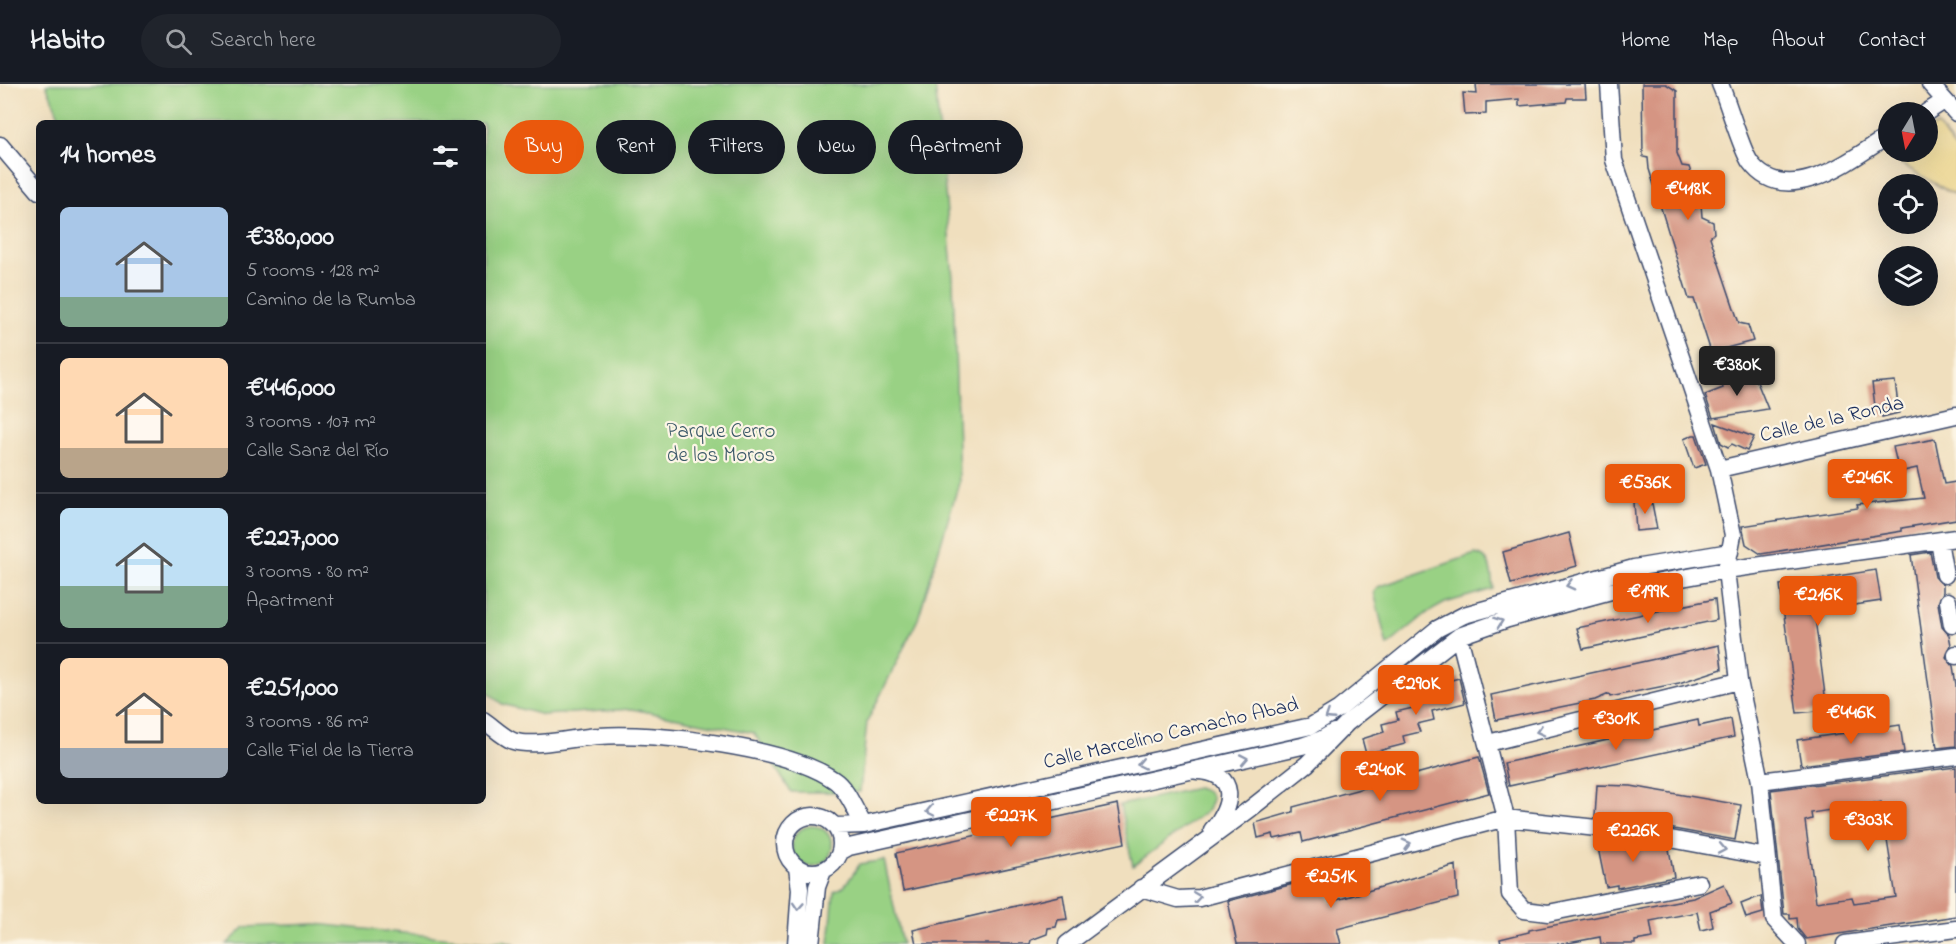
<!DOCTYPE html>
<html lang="en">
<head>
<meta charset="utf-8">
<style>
  :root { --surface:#171b24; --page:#20242c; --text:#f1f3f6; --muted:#9ea1a6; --line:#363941; --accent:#ea580c }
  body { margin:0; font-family:"Indie Flower",sans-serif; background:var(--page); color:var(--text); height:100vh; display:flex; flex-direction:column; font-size:22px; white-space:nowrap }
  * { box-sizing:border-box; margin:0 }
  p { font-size:20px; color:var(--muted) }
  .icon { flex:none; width:33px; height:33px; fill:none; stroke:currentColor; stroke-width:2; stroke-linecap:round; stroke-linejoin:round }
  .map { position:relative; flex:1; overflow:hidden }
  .sheet { position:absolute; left:36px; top:36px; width:450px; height:684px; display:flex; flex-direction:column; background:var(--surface); border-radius:9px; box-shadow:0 6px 24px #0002 }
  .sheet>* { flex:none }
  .top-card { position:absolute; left:504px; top:36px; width:570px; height:54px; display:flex; gap:12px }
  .needle { width:39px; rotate:190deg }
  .buttons { position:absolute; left:1878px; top:18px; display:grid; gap:12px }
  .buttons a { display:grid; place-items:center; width:60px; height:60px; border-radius:50%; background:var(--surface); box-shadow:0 6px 24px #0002; font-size:30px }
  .price { position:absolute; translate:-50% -51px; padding:0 14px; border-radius:6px; background:var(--accent); color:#fff; font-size:20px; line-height:39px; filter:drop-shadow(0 2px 3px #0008) }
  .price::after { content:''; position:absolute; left:50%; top:36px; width:18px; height:14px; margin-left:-9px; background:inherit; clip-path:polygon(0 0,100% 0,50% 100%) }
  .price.selected { background:#222; color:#fff }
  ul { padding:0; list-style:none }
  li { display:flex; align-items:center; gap:18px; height:150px; padding:0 24px }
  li+li { border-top:2px solid var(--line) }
  li span { display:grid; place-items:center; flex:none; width:168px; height:120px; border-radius:9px; color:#555 }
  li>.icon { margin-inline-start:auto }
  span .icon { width:72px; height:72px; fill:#fffc; stroke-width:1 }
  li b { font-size:26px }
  h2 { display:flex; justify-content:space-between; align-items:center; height:72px; padding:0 24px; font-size:26px }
  .tag { padding:0 21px; border-radius:27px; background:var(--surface); box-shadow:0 6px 24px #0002; font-size:21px; line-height:54px }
  .tag.selected { background:var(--accent); color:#fff }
  header { display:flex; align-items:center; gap:36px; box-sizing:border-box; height:84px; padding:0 30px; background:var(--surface); border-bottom:2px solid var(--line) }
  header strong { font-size:28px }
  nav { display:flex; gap:33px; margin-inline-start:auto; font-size:21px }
  .search { width:420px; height:54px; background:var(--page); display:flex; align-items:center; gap:15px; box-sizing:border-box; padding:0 21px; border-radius:33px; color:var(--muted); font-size:22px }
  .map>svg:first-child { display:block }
  .green { fill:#99d184; stroke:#5a8071; stroke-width:1.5 }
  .sand { fill:#eeda9e; stroke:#84847e; stroke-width:1.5 }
  .building { fill:#d59583; fill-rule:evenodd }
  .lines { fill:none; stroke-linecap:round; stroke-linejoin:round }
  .minor-casing { stroke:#3b496c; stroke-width:19 }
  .minor { stroke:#fff; stroke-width:16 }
  .oneway { stroke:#8d97ae }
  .labels { text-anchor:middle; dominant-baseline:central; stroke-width:4.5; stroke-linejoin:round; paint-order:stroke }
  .street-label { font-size:21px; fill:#1b2f5e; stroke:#fcf5e5 }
  .park-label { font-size:21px; fill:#3a5868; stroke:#fcf5e5 }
</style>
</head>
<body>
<header>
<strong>Habito</strong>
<div class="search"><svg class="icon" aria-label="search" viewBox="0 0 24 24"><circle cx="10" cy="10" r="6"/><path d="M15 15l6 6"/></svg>Search here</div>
<nav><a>Home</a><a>Map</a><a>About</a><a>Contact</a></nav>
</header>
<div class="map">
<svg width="1956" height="860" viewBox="0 0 1956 860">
  <rect width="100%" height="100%" fill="#fcf5e5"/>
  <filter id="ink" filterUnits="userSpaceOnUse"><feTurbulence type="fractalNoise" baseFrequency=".0167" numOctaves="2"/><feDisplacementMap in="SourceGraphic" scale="12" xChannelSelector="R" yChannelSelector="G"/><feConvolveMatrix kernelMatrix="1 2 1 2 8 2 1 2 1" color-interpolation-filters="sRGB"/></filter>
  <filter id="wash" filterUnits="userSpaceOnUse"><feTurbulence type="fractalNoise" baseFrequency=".008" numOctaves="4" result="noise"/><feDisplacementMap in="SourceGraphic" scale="24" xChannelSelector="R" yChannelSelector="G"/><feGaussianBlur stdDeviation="1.35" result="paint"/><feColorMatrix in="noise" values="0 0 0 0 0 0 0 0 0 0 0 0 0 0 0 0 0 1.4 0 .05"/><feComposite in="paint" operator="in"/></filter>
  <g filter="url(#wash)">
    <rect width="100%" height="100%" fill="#f0dfbe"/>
    <!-- green -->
    <path class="green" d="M46,0H935L953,194L959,399L918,535L867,638L860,708H791L754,649L632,625L543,631L502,620L483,604V39H62Z
      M1475,470C1493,473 1491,490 1493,505L1445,519L1427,529L1387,562L1374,508L1378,503Z
      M1197,704L1209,708L1212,715L1208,726L1133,782L1120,721Z
      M792 762a20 20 0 1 1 40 0a20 20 0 1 1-40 0Z
      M884,776L902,860H829L834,808L844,803L860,780Z
      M316,840L490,858L503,856L516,860H227L245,843Z"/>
    <!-- sand -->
    <path class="sand" d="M1937,41L1956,66V112L1884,70L1889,68H1928V47Z"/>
    <g id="blocks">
      <!-- building -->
      <path class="building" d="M1476,0H1585L1586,14H1567L1566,18L1519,22V15L1486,18V30L1465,31L1463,9L1477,10Z
        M1642,0H1666L1677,7V69L1682,82L1689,83L1701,120L1702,133L1713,138L1714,149L1710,153L1739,239L1748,241L1753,257L1711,268L1694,215H1689L1649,85L1648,74L1643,73Z
        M1753,288L1768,325L1713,334L1705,311L1723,304L1721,297Z
        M1895,297L1899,329L1882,333L1879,321L1875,322L1872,299Z
        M1715,339L1754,353L1747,367L1732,360L1728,363L1721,359Z
        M1693,351H1696L1706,380L1694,384L1684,355Z
        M1935,355L1944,400L1956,398V435L1902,444V447L1761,470L1746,460L1742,442L1858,424L1857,421L1924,414L1917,384L1899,388L1893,363Z
        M1651,414L1657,445L1636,447L1634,418Z
        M1569,449L1577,482L1511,500L1503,468Z
        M1930,468L1935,493L1943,501V508L1938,519L1942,543L1949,551L1951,561L1946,573L1953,582L1956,601V662L1937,664L1911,471Z
        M1876,486L1881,517L1814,527L1827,626L1797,629L1780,501Z
        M1715,515L1717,536L1583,565L1577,544Z
        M1719,561L1722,585L1679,599L1610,613L1609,610L1595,616L1496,636L1491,611Z
        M1459,594L1465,619L1432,627L1434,636L1417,640L1420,648L1403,652L1405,660L1366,670L1362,655L1384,648L1382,640L1398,636L1396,628L1413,624L1411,616L1428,611L1426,603Z
        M1731,635L1734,653L1509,702L1504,679L1698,636L1699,642Z
        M1900,641L1904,668L1801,681L1797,656Z
        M1479,673L1489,709L1303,758L1301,749L1274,755L1273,750L1258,754L1255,739L1293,728V723Z
        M1956,683V832L1806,855L1798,845L1797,834L1790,835V830H1784L1771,706ZM1881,718L1896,813L1854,819L1852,813L1816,818L1805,737L1812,735L1811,729Z
        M1597,701L1631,702L1741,721L1735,756L1635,738L1595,733Z
        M1118,720L1125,759L903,807L896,769Z
        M1596,754L1669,765L1674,793L1617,804V801L1606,803Z
        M1456,781L1458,814L1337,845L1341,860H1237L1228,817L1324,792L1330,818Z
        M1724,800L1732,819L1710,827L1713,843L1701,846L1697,828L1650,837L1653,854L1635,857V860H1601L1600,853L1563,860H1501L1500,855L1529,848V846L1693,814Z
        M1063,811L1067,835L1058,836L1056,843L1048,844L1047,850L1031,856L1030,860H916L913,846Z
        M1761,812L1763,829L1746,834L1741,820Z"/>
    </g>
  </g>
  <g filter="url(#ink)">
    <use href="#blocks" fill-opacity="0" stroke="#3b496c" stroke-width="1.5"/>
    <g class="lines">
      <!-- minor casing -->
      <g class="minor-casing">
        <path id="minor" d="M1609,0L1614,76L1719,385L1733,451L1726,486L1739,597L1760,697L1774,835L1797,860
          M1720,0C1728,18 1741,65 1750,78C1786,127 1852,75 1888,52
          M1930,0L1956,29
          M1927,28L1944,17
          M0,61L39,107
          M1719,385L1956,331
          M1939,457L1945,491
          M1948,517L1952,541
          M1459,552L1506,734L1510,810L1524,826L1548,829L1699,799
          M1956,570V572
          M483,636C492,642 503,653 513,657C535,664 576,653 599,652C657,648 787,663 834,696C847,704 856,729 864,741
          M1488,659L1739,597
          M1197,687C1239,688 1233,723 1212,746
          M1760,697L1956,672
          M785 760a28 28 0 1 1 56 0a28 28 0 1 1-56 0Z
          M835,742L864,741L1311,642L1339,625L1437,545L1464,531L1634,484L1730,468
          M840,768L849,763L1302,662L1322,655L1334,648
          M1141,804L1178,815L1199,814L1506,734L1633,748L1767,773
          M796,860L800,805L797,784
          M811,860L817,803L823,787
          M1067,860L1250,725L1307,680L1347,639L1459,552L1508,535L1611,507L1726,486L1956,454
          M1845,860L1956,845"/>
      </g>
      <!-- minor -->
      <use href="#minor" class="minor"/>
    </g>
    <!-- one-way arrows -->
    <defs><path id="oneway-chevron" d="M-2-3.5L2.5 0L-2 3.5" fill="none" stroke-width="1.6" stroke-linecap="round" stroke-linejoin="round" transform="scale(1.5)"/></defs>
    <g class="oneway">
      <use href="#oneway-chevron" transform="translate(1570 501) rotate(165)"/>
      <use href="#oneway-chevron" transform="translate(1499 538) rotate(-20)"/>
      <use href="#oneway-chevron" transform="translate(1329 632) rotate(147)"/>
      <use href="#oneway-chevron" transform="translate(1540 647) rotate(166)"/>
      <use href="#oneway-chevron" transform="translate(1244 675) rotate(-11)"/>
      <use href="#oneway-chevron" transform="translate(1141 680) rotate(168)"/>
      <use href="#oneway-chevron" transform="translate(930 727) rotate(168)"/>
      <use href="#oneway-chevron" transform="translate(1407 760) rotate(-15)"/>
      <use href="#oneway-chevron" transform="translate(1722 765) rotate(11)"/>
      <use href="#oneway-chevron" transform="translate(1197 813) rotate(-8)"/>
      <use href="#oneway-chevron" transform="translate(798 822) rotate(94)"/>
    </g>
  </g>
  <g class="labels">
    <!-- street labels -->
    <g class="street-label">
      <text transform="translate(1832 336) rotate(-13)">Calle de la Ronda</text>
      <text transform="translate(1171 650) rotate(-13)">Calle Marcelino Camacho Abad</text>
    </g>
    <!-- park labels -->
    <g class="park-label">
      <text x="721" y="348">Parque Cerro<tspan x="721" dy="24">de los Moros</tspan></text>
    </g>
  </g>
</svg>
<div class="buttons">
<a><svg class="needle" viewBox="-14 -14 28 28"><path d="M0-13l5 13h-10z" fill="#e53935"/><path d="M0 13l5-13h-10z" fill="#9ea1a6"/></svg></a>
<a><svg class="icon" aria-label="locate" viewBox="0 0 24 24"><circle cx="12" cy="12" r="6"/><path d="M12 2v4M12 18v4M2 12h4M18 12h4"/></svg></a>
<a><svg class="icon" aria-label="layers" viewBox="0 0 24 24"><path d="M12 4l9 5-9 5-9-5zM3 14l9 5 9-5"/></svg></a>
</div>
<b class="price" style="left:1688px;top:137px">€418K</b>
<b class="price selected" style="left:1737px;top:313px">€380K</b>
<b class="price" style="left:1867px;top:426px">€246K</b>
<b class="price" style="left:1645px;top:431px">€536K</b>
<b class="price" style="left:1648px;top:540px">€199K</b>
<b class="price" style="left:1818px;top:543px">€216K</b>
<b class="price" style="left:1416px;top:632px">€290K</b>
<b class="price" style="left:1851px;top:661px">€446K</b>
<b class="price" style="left:1616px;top:667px">€301K</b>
<b class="price" style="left:1380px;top:718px">€240K</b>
<b class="price" style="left:1011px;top:764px">€227K</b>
<b class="price" style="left:1868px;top:768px">€303K</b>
<b class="price" style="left:1633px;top:779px">€226K</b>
<b class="price" style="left:1331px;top:825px">€251K</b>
<div class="top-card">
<a class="tag selected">Buy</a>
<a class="tag">Rent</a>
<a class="tag">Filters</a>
<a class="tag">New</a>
<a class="tag">Apartment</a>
</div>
<section class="sheet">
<h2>14 homes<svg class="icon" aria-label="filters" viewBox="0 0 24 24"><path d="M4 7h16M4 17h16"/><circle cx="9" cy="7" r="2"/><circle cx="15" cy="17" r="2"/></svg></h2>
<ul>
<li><span style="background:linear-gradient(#a9c7e8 75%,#7fa58c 0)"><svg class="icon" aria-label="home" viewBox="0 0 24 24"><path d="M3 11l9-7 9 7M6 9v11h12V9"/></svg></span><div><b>€380,000</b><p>5 rooms · 128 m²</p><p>Camino de la Rumba</p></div></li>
<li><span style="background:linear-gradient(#ffd9b3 75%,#b9a48a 0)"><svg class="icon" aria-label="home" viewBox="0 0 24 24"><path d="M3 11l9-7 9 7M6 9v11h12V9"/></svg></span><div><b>€446,000</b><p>3 rooms · 107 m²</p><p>Calle Sanz del Río</p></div></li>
<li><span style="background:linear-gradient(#bfe0f5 65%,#7fa58c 0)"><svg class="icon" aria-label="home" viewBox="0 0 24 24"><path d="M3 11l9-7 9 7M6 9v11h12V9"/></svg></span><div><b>€227,000</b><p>3 rooms · 80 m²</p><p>Apartment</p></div></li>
<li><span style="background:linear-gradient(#ffd9b3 75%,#9aa5b1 0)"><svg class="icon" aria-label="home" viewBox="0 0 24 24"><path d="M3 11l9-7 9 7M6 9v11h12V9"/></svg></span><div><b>€251,000</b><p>3 rooms · 86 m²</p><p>Calle Fiel de la Tierra</p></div></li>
</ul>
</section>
</div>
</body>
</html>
